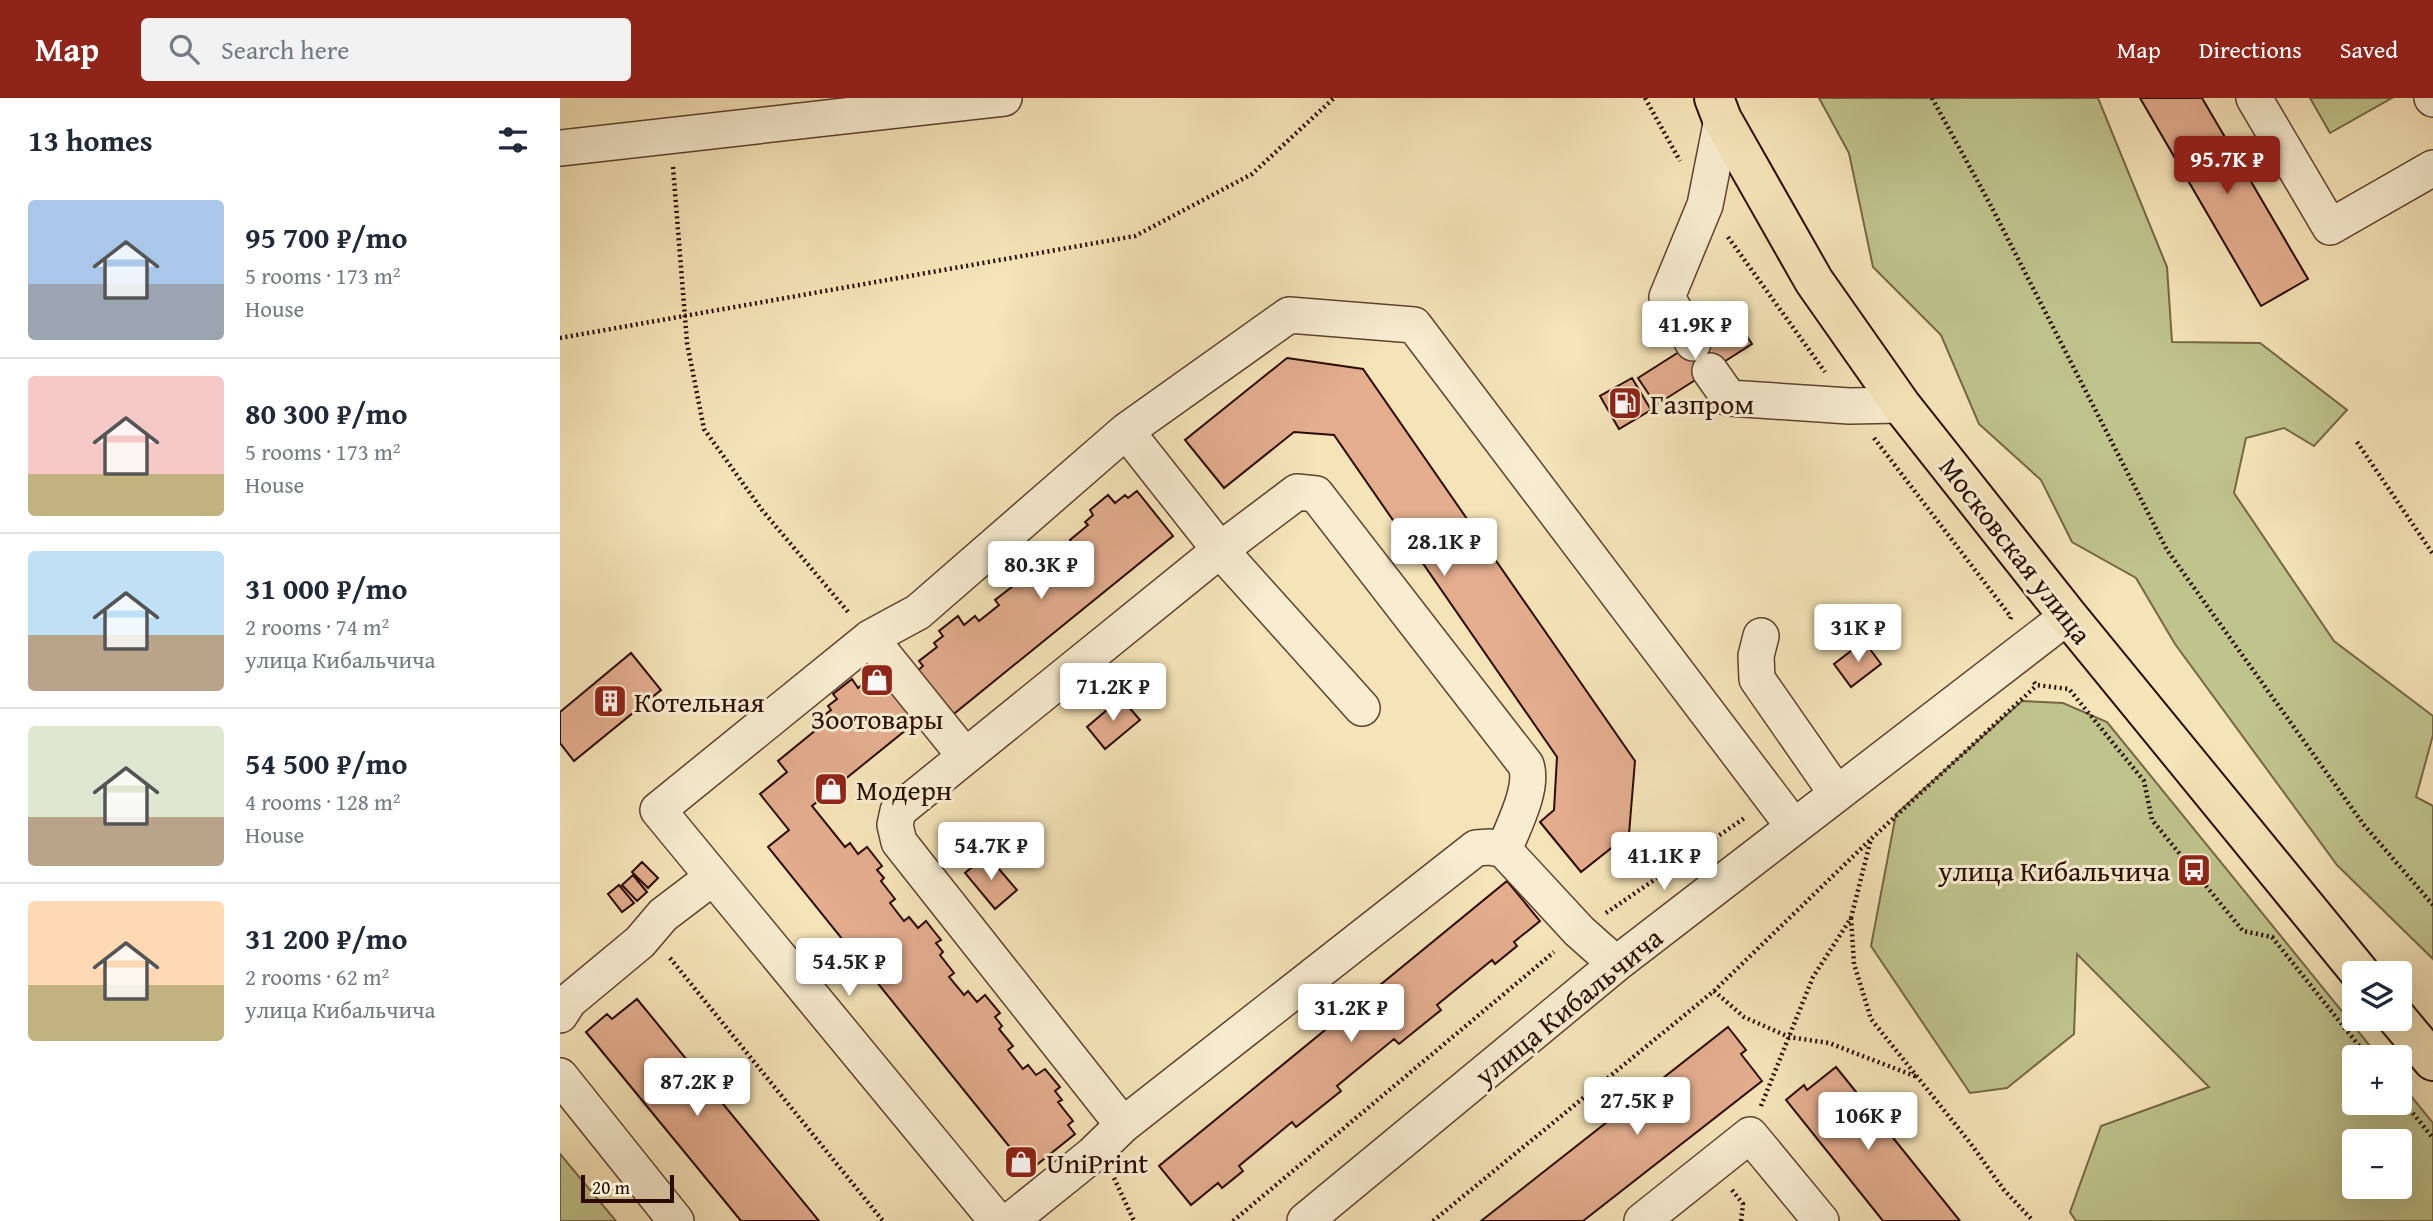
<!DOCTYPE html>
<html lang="en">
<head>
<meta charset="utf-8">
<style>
  :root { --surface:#fff; --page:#f2f2f3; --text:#1f2937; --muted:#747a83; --line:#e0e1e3; --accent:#8f2418 }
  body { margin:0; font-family:"Gentium Book Plus",serif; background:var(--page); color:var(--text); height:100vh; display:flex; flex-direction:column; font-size:26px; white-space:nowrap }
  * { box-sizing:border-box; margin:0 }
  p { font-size:23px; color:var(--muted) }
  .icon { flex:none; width:38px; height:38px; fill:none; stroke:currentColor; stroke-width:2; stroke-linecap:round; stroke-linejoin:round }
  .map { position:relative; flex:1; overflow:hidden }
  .details { display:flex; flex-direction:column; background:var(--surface); width:560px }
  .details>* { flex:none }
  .controls { position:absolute; left:1782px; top:863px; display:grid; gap:14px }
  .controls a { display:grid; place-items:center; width:70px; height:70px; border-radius:7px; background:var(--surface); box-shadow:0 7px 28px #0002; font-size:35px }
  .scale { position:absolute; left:21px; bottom:18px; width:93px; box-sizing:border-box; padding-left:7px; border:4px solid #2b0b00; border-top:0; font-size:19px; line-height:24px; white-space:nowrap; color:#2b0b00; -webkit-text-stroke:5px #f8edd1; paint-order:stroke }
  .price { position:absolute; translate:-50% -60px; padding:0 16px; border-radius:7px; background:#fff; color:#222; font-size:23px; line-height:46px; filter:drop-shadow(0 2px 4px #0008) }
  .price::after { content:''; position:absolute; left:50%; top:42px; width:21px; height:16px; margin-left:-10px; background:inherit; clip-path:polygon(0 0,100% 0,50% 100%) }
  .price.on { background:var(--accent); color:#fff }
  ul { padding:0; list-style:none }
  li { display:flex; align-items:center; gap:21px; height:175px; padding:0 28px }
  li+li { border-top:2px solid var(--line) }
  li span { display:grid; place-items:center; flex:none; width:196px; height:140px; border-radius:7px; color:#555 }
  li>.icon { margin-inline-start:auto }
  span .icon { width:84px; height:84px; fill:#fffc; stroke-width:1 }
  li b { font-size:30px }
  h2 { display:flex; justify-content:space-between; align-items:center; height:84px; padding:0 28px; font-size:30px }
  header { display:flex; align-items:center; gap:42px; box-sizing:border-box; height:98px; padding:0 35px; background:var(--accent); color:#fff }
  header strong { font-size:33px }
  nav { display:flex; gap:38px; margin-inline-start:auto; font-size:24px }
  .search { width:490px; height:63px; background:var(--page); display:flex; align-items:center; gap:18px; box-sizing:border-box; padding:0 24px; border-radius:7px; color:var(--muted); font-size:26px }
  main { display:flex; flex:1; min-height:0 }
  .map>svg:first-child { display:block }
  .green { fill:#bfc38c; stroke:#756746; stroke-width:2; fill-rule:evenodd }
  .building { fill:#e3ad8e; stroke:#2b0b00; stroke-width:2 }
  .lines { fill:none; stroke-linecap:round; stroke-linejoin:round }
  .minor-casing { stroke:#5e412e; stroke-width:38 }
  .major-casing { stroke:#2b0b00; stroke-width:42 }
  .path { stroke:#2b0b00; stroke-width:4.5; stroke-dasharray:2 3.5; stroke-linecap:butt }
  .minor { stroke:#f8edd1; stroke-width:35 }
  .major { stroke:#f5e4b8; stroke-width:38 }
  .labels { text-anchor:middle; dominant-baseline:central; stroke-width:6; stroke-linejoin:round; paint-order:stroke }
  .poi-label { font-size:28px; fill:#2b0b00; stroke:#f8edd1; text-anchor:start }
  .street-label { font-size:28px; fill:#2b0b00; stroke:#f8edd1 }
</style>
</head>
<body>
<header>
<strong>Map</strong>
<div class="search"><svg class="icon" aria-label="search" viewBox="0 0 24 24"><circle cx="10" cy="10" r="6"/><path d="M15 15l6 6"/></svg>Search here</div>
<nav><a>Map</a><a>Directions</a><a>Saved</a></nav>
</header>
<main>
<section class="details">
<h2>13 homes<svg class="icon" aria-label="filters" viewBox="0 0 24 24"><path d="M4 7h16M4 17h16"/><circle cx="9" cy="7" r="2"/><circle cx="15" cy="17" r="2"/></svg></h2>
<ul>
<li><span style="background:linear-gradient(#a9c7e8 60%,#9aa5b1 0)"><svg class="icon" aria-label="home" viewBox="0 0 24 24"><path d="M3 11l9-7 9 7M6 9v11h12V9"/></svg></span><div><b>95 700 ₽/mo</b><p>5 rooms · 173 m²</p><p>House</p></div></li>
<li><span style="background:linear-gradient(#f6c9c9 70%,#c2b280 0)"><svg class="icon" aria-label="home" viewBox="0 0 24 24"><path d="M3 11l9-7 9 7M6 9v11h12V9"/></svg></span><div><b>80 300 ₽/mo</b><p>5 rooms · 173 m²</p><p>House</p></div></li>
<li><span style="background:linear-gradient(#bfe0f5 60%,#b9a48a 0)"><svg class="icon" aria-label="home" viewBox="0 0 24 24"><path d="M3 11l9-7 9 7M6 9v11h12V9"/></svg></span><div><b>31 000 ₽/mo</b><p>2 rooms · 74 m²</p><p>улица Кибальчича</p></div></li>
<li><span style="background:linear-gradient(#dfe7d0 65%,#b9a48a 0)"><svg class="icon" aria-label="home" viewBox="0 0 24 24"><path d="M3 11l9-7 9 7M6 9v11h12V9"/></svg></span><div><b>54 500 ₽/mo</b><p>4 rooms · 128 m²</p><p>House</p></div></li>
<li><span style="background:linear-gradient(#ffd9b3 60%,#c2b280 0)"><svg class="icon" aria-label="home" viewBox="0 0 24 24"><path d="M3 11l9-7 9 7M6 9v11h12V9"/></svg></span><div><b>31 200 ₽/mo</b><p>2 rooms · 62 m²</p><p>улица Кибальчича</p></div></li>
</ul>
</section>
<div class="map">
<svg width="1873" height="1123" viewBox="0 0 1873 1123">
  <rect width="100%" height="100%" fill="#f5e4b8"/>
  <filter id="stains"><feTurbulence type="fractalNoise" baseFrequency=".00286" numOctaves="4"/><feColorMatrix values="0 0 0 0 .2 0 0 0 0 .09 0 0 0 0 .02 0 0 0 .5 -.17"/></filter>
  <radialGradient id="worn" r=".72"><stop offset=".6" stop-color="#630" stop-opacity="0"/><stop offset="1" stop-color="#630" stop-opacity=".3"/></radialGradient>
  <!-- green -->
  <path class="green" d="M1259,0H1538L1607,169L1612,244L1700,245L1787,312L1754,348L1724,330L1686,340L1674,395L1774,543L1873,618V637L1856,699L1873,708V861L1777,767L1615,546L1576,480L1512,444L1481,382L1419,326L1381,237L1313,169L1289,55Z
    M1750,0H1832L1770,35Z
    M1462,603L1503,605L1547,624L1819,959H1794V1004H1839V983L1873,1025V1123H1516L1510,1114L1541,1028L1649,989L1517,856L1514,936L1447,990L1410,995L1311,848L1336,716ZM1839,1043V1088H1794V1043Z
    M0,1056L56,1123H0Z"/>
  <!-- building -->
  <path class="building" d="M1580,0H1642L1748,181L1701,208Z
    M1174,219L1192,246L1096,307L1078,280Z
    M727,260L803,271L1075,663L1069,736L1021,774L980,724L994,712L997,659L774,337L734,334L664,390L625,342Z
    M1072,280L1091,312L1059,331L1040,298Z
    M577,393L613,438L390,619L354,576L363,568L359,563L377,549L374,545L383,538L379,533L398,518L404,527L415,518L419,523L439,507L435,502L453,488L450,484L459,477L454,473L473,457L480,466L491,457L494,462L514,447L510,442L528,427L525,424L533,417L530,412L548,397L555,405L565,397L568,400Z
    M1304,543L1321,566L1291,589L1274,566Z
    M71,555L101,592L14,663L0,645V614Z
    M322,579L357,623L252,708L285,749L290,745L298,756L307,749L322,768L317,772L324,780L321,783L335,801L330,805L344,823L349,819L358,830L366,823L373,832L381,842L376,845L383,854L380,857L394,875L389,879L404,897L408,893L417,904L425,897L440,915L435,919L442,928L439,931L453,948L448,952L463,971L468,967L476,977L485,971L500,989L495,993L502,1002L498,1004L513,1023L508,1027L515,1036L469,1073L208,749L229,732L200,696L227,674L218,663L257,631L253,626L271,612L268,608L277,601L273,596L292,581L298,590L309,581L313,586Z
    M561,600L580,622L545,651L527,629Z
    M427,757L457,792L435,811L405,775Z
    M82,764L98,780L88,790L72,774Z
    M73,777L87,794L77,803L62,787Z
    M947,783L980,823L954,844L957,848L935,866L932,862L877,907L881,912L839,946L834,941L777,988L781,993L736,1029L732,1024L679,1068L683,1073L662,1090L658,1085L631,1107L599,1068Z
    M59,787L74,805L62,814L48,796Z
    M77,901L259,1123H181L26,934L47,916L52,921Z
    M1168,929L1186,952L1181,956L1202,983L1023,1123H921Z
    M1276,969L1400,1123H1323L1226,1002L1244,987L1247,992Z"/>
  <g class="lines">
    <!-- minor casing -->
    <g class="minor-casing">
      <path id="minor" d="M1694,0L1770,129L1873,70
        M1872,0L1873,1
        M0,50L444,0
        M1133,245L1107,199L1145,107L1162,21
        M1150,273L1169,300L1289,308L1341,307
        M566,333L729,217L854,227L1234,729
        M1201,538L1196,558L1197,581L1277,696
        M310,540L405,658
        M0,917L9,903L80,844L103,817L153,779
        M0,978L116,1123
        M563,1027L916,750L930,749L944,752L1019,833L1056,866
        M437,1123L98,712L310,540L358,514L566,333L660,452L737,394L756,396L966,667C974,690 953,729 944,752
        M450,1123L532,1057L563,1027L339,744L335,727L338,713L660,452L802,610
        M745,1123L1056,866L1508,518
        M1082,1123L1190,1037L1261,1123"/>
    </g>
    <!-- major casing -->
    <g class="major-casing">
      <path id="major" d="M1154,0L1162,21L1254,183L1341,307L1508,518L1800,875
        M1837,920L1873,963"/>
    </g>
    <!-- path -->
    <path class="path" d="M1085,0L1120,63
      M1372,0L1430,106L1607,452L1804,727L1873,807
      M113,69L127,245L144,331L202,412L289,515
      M1168,139L1265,274
      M0,240L575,138L692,76L774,0
      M1314,340L1451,519L1450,522
      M1797,344L1873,456
      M1474,584L1476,587L1509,591L1584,683L1592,722L1683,833L1712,839L1808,959
      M1046,815L1186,719
      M1291,820L1294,866L1311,921L1411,1046L1444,1092L1473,1123
      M110,860L323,1123
      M1154,893L1184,919L1229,939L1269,945L1357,979
      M1839,998L1873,1040
      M1201,1008L1253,879L1291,820L1311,741L1476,588
      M554,1080L574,1123
      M1172,1092L1183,1106L1181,1123
      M673,1123L994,854
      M873,1123L1154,893L1311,741"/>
    <!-- minor -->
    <use href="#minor" class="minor"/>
    <!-- major -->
    <use href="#major" class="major"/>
  </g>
  <!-- icons -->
  <defs>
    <g id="fuel-square" transform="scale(1.75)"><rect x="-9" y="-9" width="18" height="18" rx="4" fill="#8f2418" stroke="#f8edd1"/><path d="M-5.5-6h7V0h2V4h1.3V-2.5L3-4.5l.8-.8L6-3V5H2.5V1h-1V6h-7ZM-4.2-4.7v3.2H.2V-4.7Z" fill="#fff"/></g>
    <g id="shop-square" transform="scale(1.75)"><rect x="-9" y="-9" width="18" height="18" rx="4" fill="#8f2418" stroke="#f8edd1"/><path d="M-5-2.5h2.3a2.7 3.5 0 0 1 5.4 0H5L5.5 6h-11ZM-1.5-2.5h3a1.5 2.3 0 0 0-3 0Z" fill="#fff"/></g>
    <g id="building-square" transform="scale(1.75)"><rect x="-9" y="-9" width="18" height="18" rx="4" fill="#8f2418" stroke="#f8edd1"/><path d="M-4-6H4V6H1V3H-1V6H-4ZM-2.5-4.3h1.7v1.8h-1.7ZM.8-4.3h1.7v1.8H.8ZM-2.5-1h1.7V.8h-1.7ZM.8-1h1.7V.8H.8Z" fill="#fff"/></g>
    <g id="bus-square" transform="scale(1.75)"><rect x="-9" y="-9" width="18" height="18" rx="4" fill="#8f2418" stroke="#f8edd1"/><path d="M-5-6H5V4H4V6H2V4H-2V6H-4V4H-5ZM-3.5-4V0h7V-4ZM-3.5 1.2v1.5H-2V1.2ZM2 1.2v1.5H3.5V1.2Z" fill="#fff"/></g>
  </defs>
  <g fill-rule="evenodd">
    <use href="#fuel-square" x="1065" y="305"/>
    <use href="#shop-square" x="317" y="582"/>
    <use href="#building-square" x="50" y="603"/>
    <use href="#shop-square" x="271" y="691"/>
    <use href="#bus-square" x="1634" y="772"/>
    <use href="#shop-square" x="461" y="1064"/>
  </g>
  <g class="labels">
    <!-- poi labels -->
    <g class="poi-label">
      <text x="1090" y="305">Газпром</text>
      <text x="74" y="603">Котельная</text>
      <text x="317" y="620" text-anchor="middle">Зоотовары</text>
      <text x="296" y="691">Модерн</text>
      <text x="1610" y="772" text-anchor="end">улица Кибальчича</text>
      <text x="486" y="1064">UniPrint</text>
    </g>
    <!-- street labels -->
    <g class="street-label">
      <text transform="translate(1456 452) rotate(52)">Московская улица</text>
      <text transform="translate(1008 908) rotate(-39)">улица Кибальчича</text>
    </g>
  </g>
  <rect width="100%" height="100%" filter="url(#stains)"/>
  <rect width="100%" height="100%" fill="url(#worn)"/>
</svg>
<div class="controls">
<a><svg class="icon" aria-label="layers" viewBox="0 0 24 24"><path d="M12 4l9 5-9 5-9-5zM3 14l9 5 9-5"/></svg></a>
<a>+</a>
<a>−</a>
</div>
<div class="scale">20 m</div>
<b class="price on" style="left:1667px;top:98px">95.7K ₽</b>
<b class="price" style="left:1135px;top:263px">41.9K ₽</b>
<b class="price" style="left:884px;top:480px">28.1K ₽</b>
<b class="price" style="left:481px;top:503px">80.3K ₽</b>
<b class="price" style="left:1298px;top:566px">31K ₽</b>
<b class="price" style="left:553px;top:625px">71.2K ₽</b>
<b class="price" style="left:431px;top:784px">54.7K ₽</b>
<b class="price" style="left:1104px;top:794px">41.1K ₽</b>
<b class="price" style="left:289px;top:900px">54.5K ₽</b>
<b class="price" style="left:791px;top:946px">31.2K ₽</b>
<b class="price" style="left:137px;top:1020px">87.2K ₽</b>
<b class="price" style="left:1077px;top:1039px">27.5K ₽</b>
<b class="price" style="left:1308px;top:1054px">106K ₽</b>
</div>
</main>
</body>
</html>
